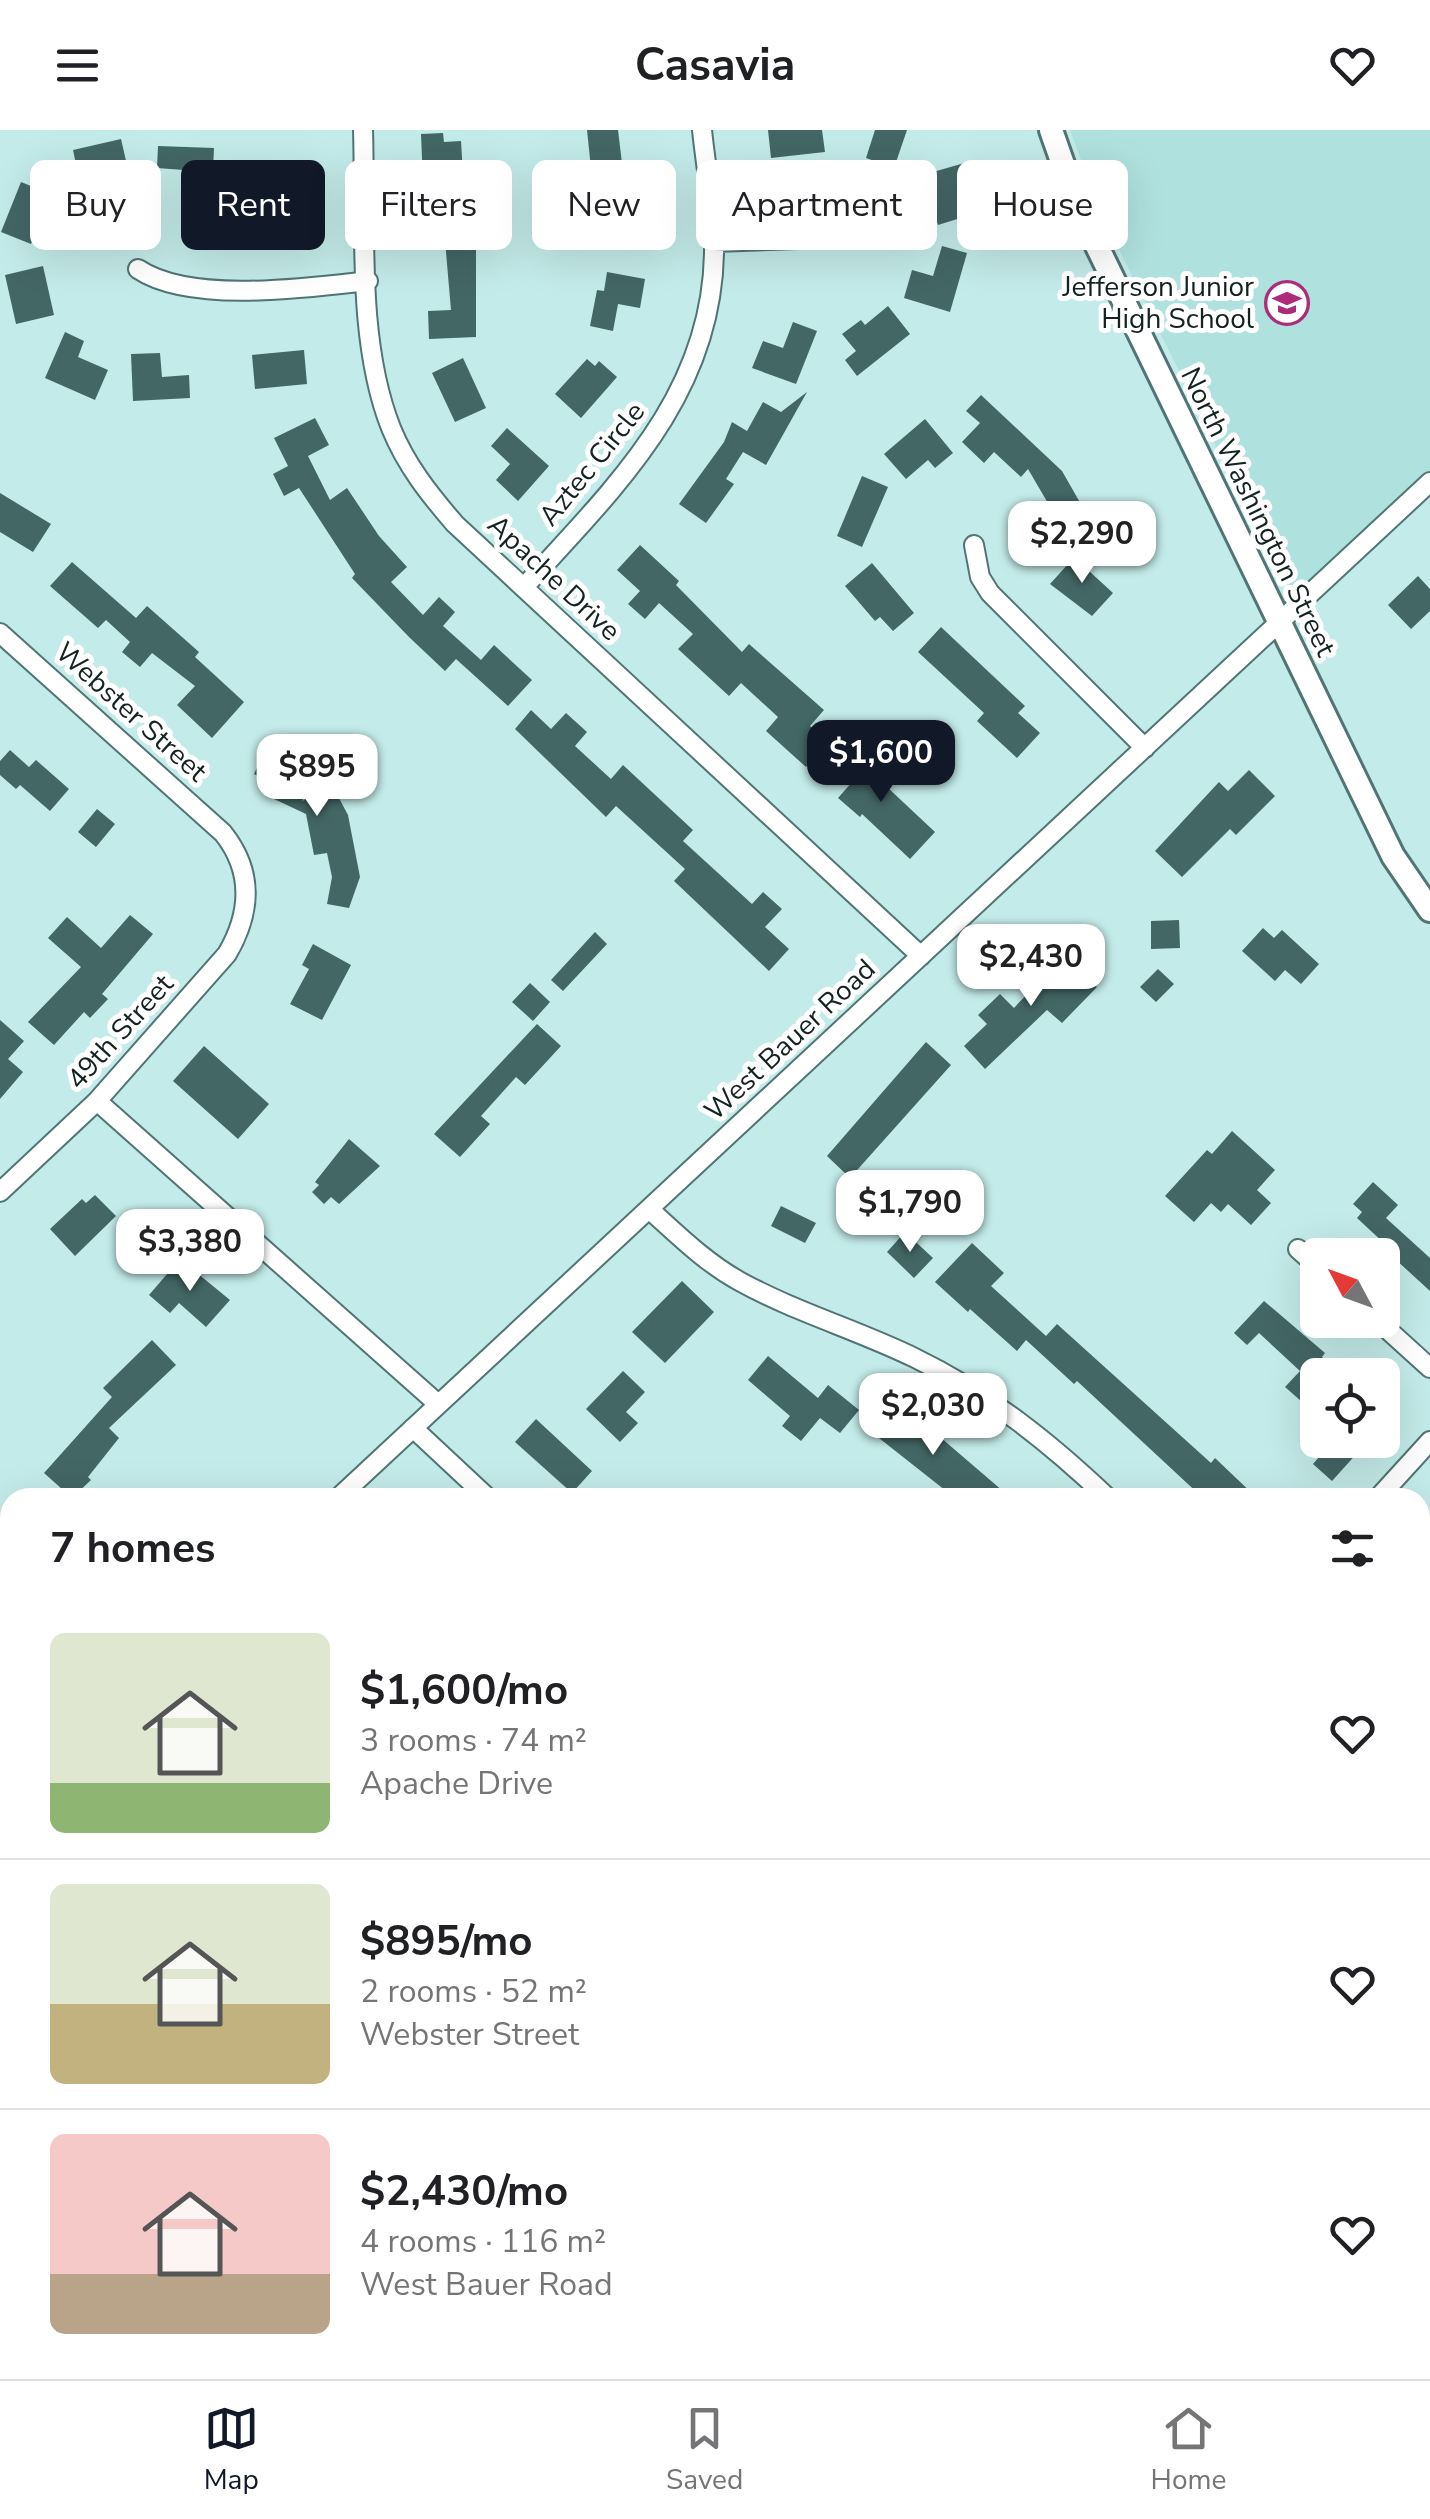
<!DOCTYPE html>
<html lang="en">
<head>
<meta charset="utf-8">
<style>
  :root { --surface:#fff; --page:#f6f6f6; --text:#202124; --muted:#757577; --line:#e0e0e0; --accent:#111827 }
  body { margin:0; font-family:"Nunito Sans",sans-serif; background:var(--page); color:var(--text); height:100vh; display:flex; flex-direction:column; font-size:38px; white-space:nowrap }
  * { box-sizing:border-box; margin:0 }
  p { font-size:32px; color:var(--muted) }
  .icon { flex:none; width:55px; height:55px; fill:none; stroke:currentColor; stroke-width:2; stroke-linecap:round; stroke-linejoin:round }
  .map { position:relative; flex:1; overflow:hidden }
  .side { position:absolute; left:0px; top:1358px; width:1430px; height:892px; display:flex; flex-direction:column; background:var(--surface); border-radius:30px 30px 0 0; box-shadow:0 10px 40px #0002 }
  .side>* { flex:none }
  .top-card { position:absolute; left:30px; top:30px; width:1370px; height:90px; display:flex; gap:20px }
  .needle { width:65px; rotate:311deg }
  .tools { position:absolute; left:1300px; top:1108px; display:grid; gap:20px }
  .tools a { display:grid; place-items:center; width:100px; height:100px; border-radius:15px; background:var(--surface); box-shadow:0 10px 40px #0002; font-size:50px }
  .price { position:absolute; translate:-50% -85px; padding:0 22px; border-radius:20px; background:#fff; color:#222; font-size:32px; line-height:65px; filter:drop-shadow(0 2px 5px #0008) }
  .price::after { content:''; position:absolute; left:50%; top:60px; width:30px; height:22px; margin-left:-15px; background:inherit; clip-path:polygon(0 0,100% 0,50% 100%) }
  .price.selected { background:var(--accent); color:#fff }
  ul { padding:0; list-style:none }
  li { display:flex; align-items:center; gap:30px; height:250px; padding:0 50px }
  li+li { border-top:2px solid var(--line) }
  li span { display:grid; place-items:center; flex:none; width:280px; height:200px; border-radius:15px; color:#555 }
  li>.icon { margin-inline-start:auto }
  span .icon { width:120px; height:120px; fill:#fffc; stroke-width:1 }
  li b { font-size:42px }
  h2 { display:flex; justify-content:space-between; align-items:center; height:120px; padding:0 50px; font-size:42px }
  .tag { padding:0 35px; border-radius:15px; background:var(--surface); box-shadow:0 10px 40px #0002; font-size:35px; line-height:90px }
  .tag.selected { background:var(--accent); color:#fff }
  header { display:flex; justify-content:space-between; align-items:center; height:130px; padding:0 50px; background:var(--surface); font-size:45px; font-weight:700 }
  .menu { display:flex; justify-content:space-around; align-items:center; height:140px; border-top:2px solid var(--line); background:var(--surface); font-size:28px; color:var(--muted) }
  .menu a { display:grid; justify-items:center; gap:5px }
  .menu .selected { color:var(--accent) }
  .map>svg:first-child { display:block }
  .built { fill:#afe1df }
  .green { fill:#e9bdd1 }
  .building { fill:#436765 }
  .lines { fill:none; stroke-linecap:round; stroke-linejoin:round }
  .lane-casing { stroke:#517574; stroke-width:14 }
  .street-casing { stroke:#517574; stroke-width:22 }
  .secondary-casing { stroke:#517574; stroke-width:28 }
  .lane { stroke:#fff; stroke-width:9 }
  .street { stroke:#fff; stroke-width:18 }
  .secondary { stroke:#fff; stroke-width:22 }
  .labels { text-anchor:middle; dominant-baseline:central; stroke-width:10; stroke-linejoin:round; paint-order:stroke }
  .poi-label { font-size:28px; fill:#142322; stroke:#fff; text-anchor:end }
  .street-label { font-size:28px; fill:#142322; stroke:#fff }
</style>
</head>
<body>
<header><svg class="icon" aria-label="menu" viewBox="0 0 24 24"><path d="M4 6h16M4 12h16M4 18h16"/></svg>Casavia<svg class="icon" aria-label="heart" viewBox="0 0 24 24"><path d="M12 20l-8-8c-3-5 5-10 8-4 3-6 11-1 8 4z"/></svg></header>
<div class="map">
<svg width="1430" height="2249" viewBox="0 0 1430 2249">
  <rect width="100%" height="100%" fill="#c3ebe9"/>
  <!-- built -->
  <path class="built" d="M1070,0H1430V346L1293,472L1100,81Z"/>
  <!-- green -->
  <path class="green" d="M809,2240H1171L1181,2249H801Z"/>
  <!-- building -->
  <path class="building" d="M587,0H618L626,67L645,66L647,118L612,120L609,46L592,48Z
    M768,0H822L825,22L771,28Z
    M875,0H907L894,38L866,28Z
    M443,3L444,12L461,11L465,77L476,76V207L429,209L428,181L451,180L444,99L425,100L421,4Z
    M121,9L130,48L81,58L73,20Z
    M158,16L214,18L212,64L183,63L184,40L157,38Z
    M968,32L976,58L960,63L967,86L938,95L928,63L910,68L905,50Z
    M299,44L300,97H279V79L246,80V46Z
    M21,52L66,70L58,89L43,83L31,114L1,102Z
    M942,116L967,123L950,182L904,168L912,140L933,146Z
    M43,136L54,185L16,194L5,145Z
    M607,142L645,149L640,178L618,174L613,201L590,196L597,160L604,161Z
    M888,176L910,204L857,246L845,230L856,221L842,204L861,190L865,195Z
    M793,192L817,201L796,254L752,238L763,211L783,218Z
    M65,202L84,211L78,227L108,240L95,270L45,248Z
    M304,220L307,254L255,259L252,225Z
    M160,223L162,247L189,245L190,268L133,271L131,224Z
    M463,228L486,278L455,292L432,243Z
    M587,229L595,236L599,231L617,247L581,288L555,264Z
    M807,262L766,335L743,322L726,349L734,354L706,393L679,374L724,312L732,292L747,301L763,272L781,282Z
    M981,265L1062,341L1090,390L1066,404L1028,339L1021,347L994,322L984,333L962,312L980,293L966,281Z
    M315,288L329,315L308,326L330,370L347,358L379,406L407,437L391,452L423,485L439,467L455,482L443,496L481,530L494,515L532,550L508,576L456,529L445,541L409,507L352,448L355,444L299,358L284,366L273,344L288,336L274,308Z
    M925,289L953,323L935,338L928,330L906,349L884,324Z
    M507,298L549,336L518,371L496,350L510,334L491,316Z
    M862,346L888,357L862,417L837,406Z
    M0,363L51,394L33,422L0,402Z
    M640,415L679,451L676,455L742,522L749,514L824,580L810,596L828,612L806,637L766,601L778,587L741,553L729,566L678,519L693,504L659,473L645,489L628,474L640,461L617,440Z
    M1078,423L1093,437L1089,441L1113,463L1092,486L1050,454Z
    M72,432L136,488L147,476L199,522L195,527L244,572L212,608L177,575L195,556L152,523L140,537L122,522L130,512L106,490L98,498L50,456Z
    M872,433L914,483L893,501L880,487L875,491L845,456Z
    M1418,446L1430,459V481L1411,499L1388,475Z
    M941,497L1025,576L1018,583L1040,603L1017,628L977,591L984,583L918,522Z
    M531,580L551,599L566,583L587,602L575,616L611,649L623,635L693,700L683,711L752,774L763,762L782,779L765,797L789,819L769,841L674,751L685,739L616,676L606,687L515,599Z
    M268,615L317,638L302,671L332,655L348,685L360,747L349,778L327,774L332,747L327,723L314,725L306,684L274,669L280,657L254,644Z
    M848,616L890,653L887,657L935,702L910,729L862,684L860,687L838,668L853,651L833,633Z
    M10,620L29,637L36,630L69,659L50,681L20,655L16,659L0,645V631Z
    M1249,640L1275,666L1236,705L1230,699L1182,747L1155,721L1219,652L1228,661Z
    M97,679L115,694L96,717L78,702Z
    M130,785L153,804L102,864L108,869L90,888L84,882L54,915L28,892L81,837L48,808L67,787L101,818Z
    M1179,790L1180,818L1151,819V791Z
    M1263,798L1274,808L1282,800L1319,834L1301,854L1285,840L1275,851L1242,821Z
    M595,802L607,814L563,861L551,850Z
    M313,814L351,835L322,890L290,874L309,839L302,835Z
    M1067,821L1091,843L1087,847L1097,857L1062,893L1047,880L985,939L964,916L987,894L978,885L1000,864L1014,878Z
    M1158,839L1174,854L1156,872L1140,857Z
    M530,853L550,872L533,891L512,872Z
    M0,890L24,911L8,929L23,942L0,969Z
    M537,894L561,916L525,955L516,947L481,986L490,994L460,1027L434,1004Z
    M926,912L951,935L850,1048L827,1026Z
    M204,916L269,974L238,1009L173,951Z
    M1232,1001L1275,1040L1257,1060L1271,1073L1251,1095L1228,1074L1221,1082L1211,1073L1194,1092L1165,1066L1207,1020L1212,1024Z
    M349,1009L380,1036L339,1074L331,1067L324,1074L312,1062L319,1055L315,1052Z
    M1373,1052L1398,1075L1386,1088L1430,1128V1161L1383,1118L1386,1115L1357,1088L1362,1082L1353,1074Z
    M95,1065L116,1086L75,1126L50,1099L82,1069L86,1073Z
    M781,1076L816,1093L805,1113L771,1096Z
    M905,1102L933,1128L914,1148L887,1122Z
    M972,1113L1004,1143L991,1156L1046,1206L1057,1194L1211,1333L1215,1328L1257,1368H1203L1077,1251L1074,1254L1026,1210L1017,1221L970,1179L968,1182L935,1152Z
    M180,1129L230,1170L206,1197L179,1173L170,1183L149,1165Z
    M682,1151L714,1182L665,1233L632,1202Z
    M1264,1171L1325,1223L1322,1227L1343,1245H1318V1286L1285,1257L1300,1241L1259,1203L1247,1215L1234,1203Z
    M152,1210L176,1235L109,1298L119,1308L88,1347L91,1350L72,1368L44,1343L112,1267L103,1258Z
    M768,1226L818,1268L828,1255L859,1280L840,1303L820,1288L801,1311L782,1296L790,1286L748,1250Z
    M623,1241L645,1262L626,1282L638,1293L620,1312L586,1279Z
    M884,1274L933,1315L940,1307L1011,1368H955L865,1297Z
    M536,1289L592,1341L572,1363L515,1312Z
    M1301,1310H1369L1332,1351L1313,1334L1319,1327Z"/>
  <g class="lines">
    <!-- lane casing -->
    <g class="lane-casing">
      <path id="lane" d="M0,1775L10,1784
        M0,1806L10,1794
        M0,1871L10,1879"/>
    </g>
    <!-- street casing -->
    <g class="street-casing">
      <path id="street" d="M363,0C366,94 356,210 391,298C406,335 429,364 455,394L921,826
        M714,112L828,108
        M138,139C190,174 306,158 368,151
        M974,415L980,447L990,463L1145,618
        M524,457C616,356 716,262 714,114C713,76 706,38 702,0
        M0,503L223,703C254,742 251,783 227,824L97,971L0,1062
        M97,971L438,1274
        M649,1079C678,1105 705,1132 739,1151C795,1182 858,1200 915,1228C989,1264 1049,1312 1108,1368
        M1298,1119L1318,1137
        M1377,1190L1430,1238
        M413,1298L488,1368
        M338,1368L1430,352
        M1378,1368L1430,1311
        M1420,1655L1430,1664
        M0,1678L10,1669
        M1420,1977L1430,1966
        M1420,2051L1430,2060"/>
    </g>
    <!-- secondary casing -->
    <g class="secondary-casing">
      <path id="secondary" d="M1051,0L1078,77L1393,726L1430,780
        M0,2157L10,2165
        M95,2240L106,2249"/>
    </g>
    <!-- lane -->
    <use href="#lane" class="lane"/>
    <!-- street -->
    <use href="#street" class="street"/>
    <!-- secondary -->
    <use href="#secondary" class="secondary"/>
  </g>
  <!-- icons -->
  <defs>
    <g id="school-ring" transform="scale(2.25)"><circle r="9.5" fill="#fff" stroke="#ac2c79" stroke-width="1.5"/><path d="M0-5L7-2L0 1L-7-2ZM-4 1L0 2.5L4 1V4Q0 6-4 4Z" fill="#ac2c79"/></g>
  </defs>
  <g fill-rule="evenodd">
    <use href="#school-ring" x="1287" y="173"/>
  </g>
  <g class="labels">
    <!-- poi labels -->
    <g class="poi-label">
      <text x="1254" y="157">Jefferson Junior<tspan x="1254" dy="32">High School</tspan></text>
    </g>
    <!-- street labels -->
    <g class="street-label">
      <text transform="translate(592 334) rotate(-51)">Aztec Circle</text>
      <text transform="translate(1258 382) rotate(64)">North Washington Street</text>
      <text transform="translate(554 448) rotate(43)">Apache Drive</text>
      <text transform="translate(131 582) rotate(42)">Webster Street</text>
      <text transform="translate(120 902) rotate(-48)">49th Street</text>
      <text transform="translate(790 910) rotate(-43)">West Bauer Road</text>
    </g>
  </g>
</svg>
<div class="tools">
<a><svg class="needle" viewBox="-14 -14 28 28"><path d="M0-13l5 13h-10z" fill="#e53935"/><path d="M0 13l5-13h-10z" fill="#757577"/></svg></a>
<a><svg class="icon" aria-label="locate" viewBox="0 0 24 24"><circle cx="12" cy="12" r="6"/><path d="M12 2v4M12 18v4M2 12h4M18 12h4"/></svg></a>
</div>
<b class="price" style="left:1082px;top:456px">$2,290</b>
<b class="price selected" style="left:881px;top:675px">$1,600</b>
<b class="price" style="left:317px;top:689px">$895</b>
<b class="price" style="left:1031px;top:879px">$2,430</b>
<b class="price" style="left:910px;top:1125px">$1,790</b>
<b class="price" style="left:190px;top:1164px">$3,380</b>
<b class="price" style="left:933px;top:1328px">$2,030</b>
<div class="top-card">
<a class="tag">Buy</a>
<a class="tag selected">Rent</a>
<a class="tag">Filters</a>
<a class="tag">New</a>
<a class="tag">Apartment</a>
<a class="tag">House</a>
</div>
<section class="side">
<h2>7 homes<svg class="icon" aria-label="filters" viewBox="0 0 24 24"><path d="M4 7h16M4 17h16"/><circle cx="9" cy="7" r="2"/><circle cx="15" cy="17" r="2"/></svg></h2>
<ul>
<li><span style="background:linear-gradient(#dfe7d0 75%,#8fb573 0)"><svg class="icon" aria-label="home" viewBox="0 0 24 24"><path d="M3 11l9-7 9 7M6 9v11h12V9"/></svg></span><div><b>$1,600/mo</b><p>3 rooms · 74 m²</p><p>Apache Drive</p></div><svg class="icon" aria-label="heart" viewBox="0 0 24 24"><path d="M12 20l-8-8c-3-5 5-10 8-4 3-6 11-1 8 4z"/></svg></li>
<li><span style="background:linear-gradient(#dfe7d0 60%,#c2b280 0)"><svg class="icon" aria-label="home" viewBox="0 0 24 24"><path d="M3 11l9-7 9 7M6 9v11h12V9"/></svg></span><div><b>$895/mo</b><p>2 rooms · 52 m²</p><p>Webster Street</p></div><svg class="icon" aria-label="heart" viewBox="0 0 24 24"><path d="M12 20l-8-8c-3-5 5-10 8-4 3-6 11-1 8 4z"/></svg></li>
<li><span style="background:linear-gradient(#f6c9c9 70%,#b9a48a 0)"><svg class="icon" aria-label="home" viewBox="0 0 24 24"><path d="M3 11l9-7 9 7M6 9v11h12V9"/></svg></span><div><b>$2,430/mo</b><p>4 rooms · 116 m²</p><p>West Bauer Road</p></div><svg class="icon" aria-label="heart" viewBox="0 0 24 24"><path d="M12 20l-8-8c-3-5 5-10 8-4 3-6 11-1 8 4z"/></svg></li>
</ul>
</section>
</div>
<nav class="menu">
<a class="selected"><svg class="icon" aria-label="map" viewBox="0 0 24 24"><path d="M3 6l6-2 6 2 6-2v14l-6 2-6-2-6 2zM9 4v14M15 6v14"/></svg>Map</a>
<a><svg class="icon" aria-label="saved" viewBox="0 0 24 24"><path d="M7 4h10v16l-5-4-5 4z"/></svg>Saved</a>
<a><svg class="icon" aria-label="home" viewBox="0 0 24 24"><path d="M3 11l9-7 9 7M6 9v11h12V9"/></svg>Home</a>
</nav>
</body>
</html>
